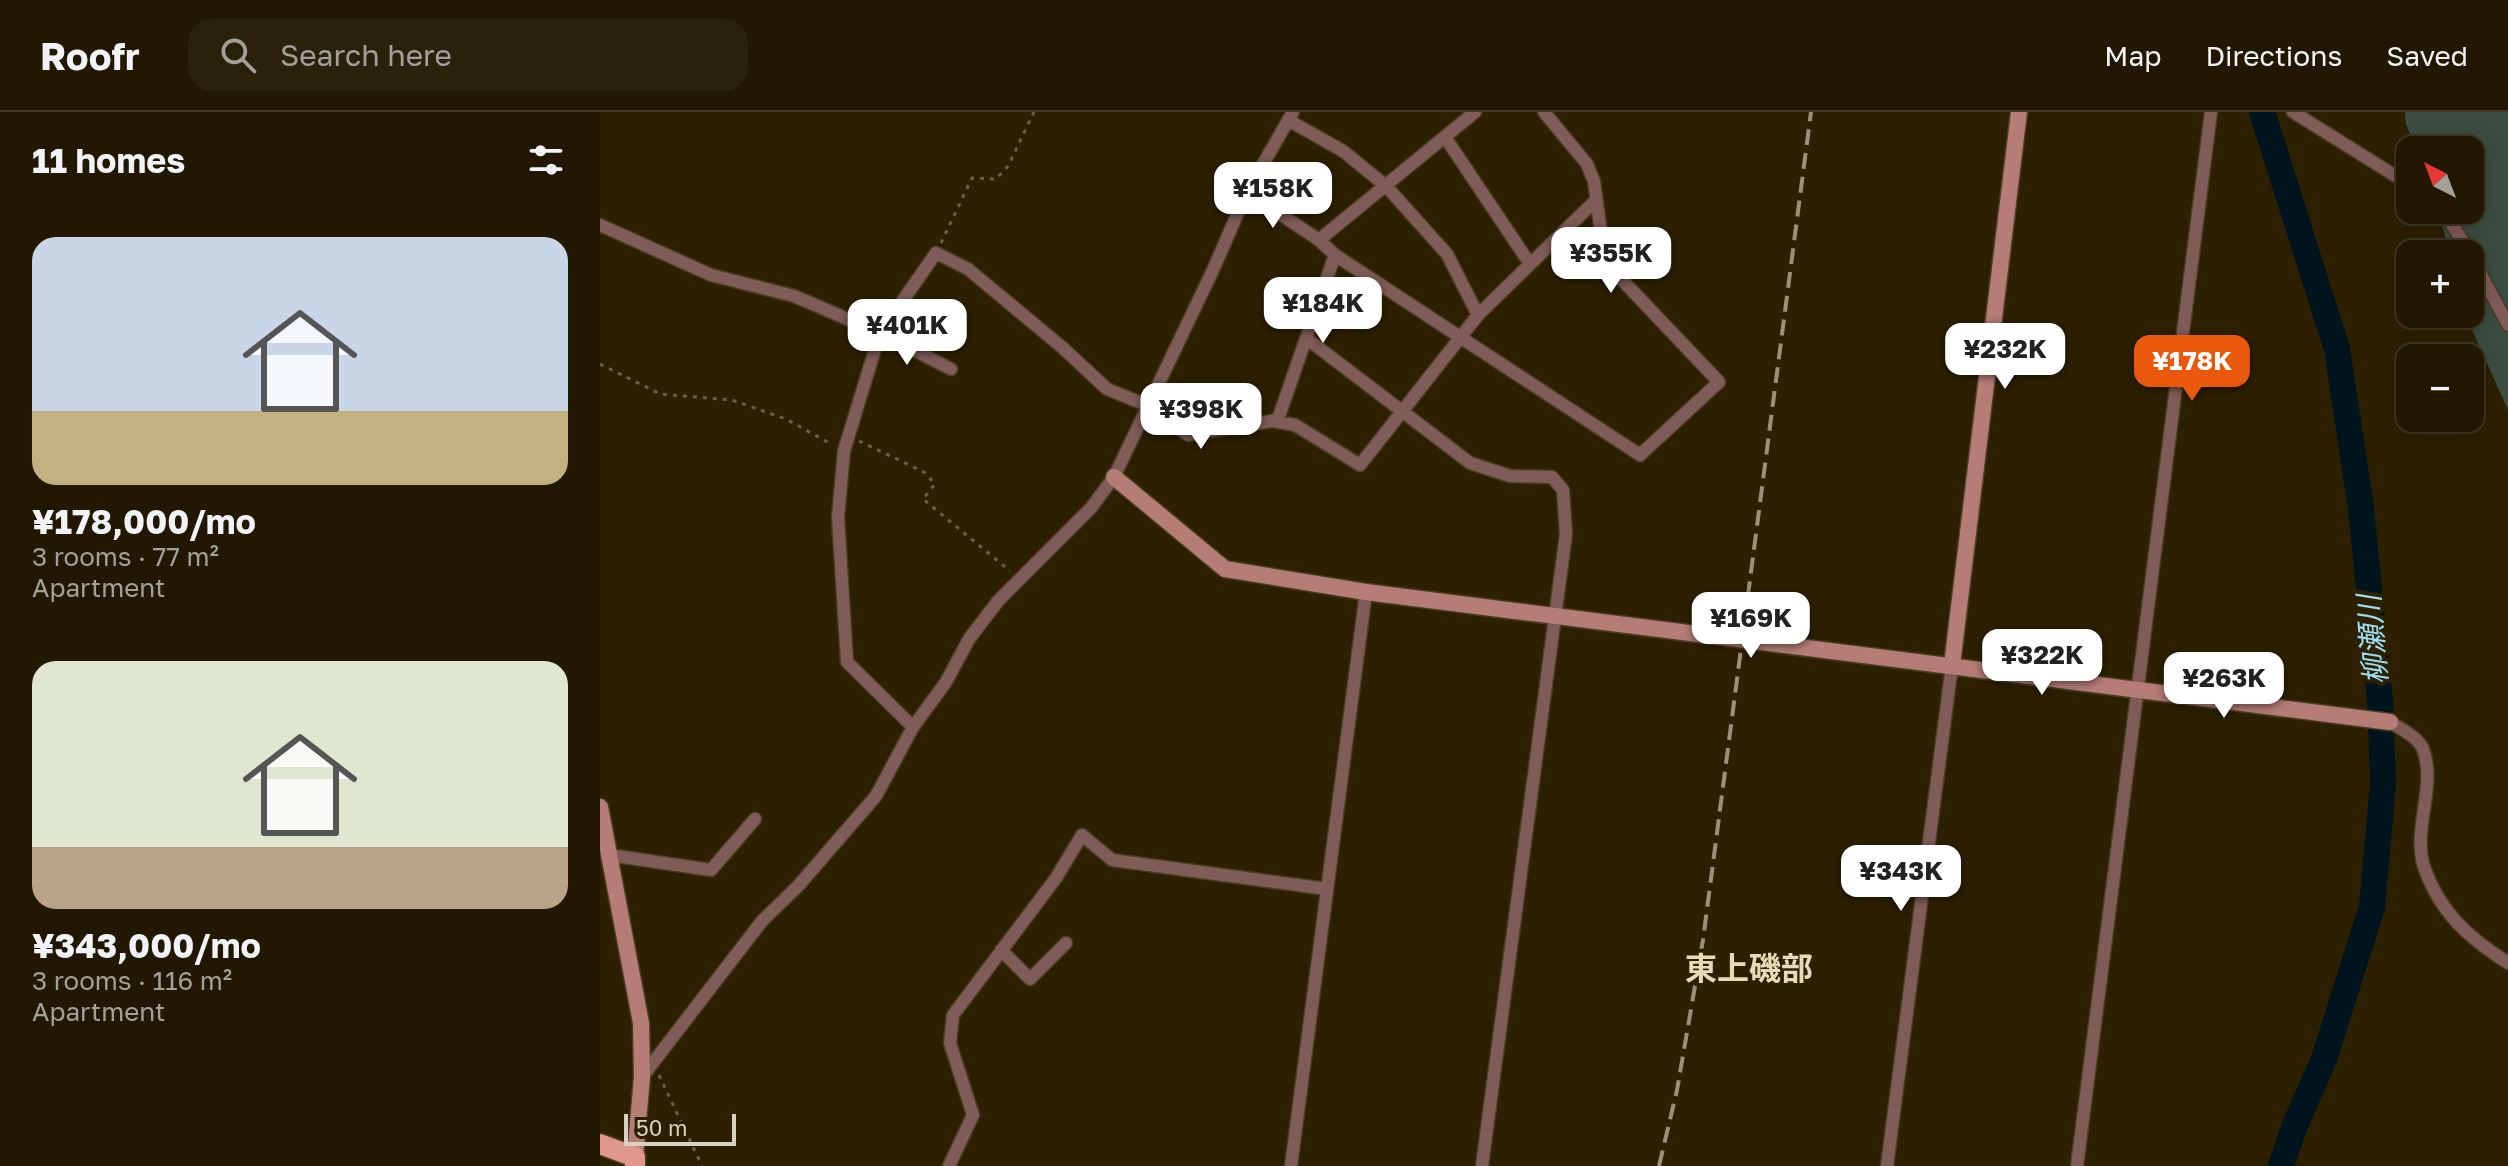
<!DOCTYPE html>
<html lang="en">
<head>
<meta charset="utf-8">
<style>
  :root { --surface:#221801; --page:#2a210b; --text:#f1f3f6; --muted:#a2a099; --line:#3f3723; --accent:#ea580c }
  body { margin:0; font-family:"Golos Text","Noto Sans JP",sans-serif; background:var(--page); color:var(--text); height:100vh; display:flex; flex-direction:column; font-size:30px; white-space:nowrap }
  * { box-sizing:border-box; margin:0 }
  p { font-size:26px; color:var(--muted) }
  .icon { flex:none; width:44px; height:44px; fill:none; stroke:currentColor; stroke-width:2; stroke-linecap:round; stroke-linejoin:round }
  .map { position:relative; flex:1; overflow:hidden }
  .sheet { display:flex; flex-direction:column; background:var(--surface); width:600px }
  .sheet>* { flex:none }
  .needle { width:52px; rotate:318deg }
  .buttons { position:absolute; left:1796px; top:24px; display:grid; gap:16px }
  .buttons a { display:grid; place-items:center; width:88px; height:88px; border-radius:16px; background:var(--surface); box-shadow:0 4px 20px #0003,0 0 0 2px var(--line); font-size:40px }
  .scale { position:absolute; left:24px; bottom:20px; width:112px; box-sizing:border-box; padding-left:8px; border:4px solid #dad2c1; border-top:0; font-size:22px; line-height:28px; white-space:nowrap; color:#dad2c1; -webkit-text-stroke:6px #2d2001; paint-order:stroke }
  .price { position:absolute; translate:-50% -68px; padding:0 18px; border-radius:16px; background:#fff; color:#222; font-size:26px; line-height:52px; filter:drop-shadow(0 2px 4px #0008) }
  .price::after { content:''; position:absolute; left:50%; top:48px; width:24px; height:18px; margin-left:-12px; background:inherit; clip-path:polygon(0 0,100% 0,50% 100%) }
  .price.current { background:var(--accent); color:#fff }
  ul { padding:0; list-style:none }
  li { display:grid; align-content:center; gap:16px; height:424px; padding:0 32px }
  li span { display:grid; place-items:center; height:248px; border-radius:24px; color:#555 }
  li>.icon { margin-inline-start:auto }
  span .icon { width:144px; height:144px; fill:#fffc; stroke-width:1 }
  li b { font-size:34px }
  h2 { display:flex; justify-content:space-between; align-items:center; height:96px; padding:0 32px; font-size:34px }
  header { display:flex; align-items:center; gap:48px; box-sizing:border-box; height:112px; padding:0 40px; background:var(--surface); border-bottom:2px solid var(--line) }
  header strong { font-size:38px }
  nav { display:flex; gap:44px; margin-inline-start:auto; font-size:28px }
  .search { width:560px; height:72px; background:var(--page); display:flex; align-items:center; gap:20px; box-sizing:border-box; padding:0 28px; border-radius:24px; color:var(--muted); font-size:30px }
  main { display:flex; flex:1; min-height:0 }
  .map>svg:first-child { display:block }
  .green { fill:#3b4c40 }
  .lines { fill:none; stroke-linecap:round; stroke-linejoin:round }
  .river { stroke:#00141d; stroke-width:26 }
  .street-casing { stroke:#493c20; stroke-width:15 }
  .secondary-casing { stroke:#493c20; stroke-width:19 }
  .primary-casing { stroke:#493c20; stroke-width:23 }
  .path { stroke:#6b6046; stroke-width:3; stroke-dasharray:4 6; stroke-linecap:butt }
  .street { stroke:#805c58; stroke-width:12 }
  .secondary { stroke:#b57d76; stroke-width:16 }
  .primary { stroke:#de968d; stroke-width:20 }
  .rail { stroke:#9b917b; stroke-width:4; stroke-dasharray:16 8; stroke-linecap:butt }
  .labels { text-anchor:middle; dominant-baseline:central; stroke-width:8; stroke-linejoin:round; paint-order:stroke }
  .water-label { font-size:30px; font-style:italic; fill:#9cddf6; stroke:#2d2001 }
  .quarter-label { font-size:32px; font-weight:bold; fill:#ead9b6; stroke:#2d2001 }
</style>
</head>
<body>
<header>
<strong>Roofr</strong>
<div class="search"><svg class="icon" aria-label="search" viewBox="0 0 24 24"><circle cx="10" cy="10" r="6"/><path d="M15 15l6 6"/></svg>Search here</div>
<nav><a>Map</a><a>Directions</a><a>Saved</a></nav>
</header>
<main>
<section class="sheet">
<h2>11 homes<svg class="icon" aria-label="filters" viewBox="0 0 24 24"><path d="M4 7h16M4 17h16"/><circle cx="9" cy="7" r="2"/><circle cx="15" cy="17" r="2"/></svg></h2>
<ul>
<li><span style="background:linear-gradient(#c9d6e8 70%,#c2b280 0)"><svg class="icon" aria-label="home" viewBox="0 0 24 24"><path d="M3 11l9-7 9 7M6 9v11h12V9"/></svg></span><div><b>¥178,000/mo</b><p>3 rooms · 77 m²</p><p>Apartment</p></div></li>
<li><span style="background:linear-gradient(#dfe7d0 75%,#b9a48a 0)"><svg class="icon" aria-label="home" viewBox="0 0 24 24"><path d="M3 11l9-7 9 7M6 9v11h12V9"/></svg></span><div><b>¥343,000/mo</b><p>3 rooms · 116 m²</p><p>Apartment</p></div></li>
</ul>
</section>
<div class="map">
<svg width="1908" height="1054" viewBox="0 0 1908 1054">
  <rect width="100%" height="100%" fill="#2d2001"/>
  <!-- green -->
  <path class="green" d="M1805,0H1908V298L1865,202H1870V142H1850L1838,98H1870V38H1816L1806,12Z"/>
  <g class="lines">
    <!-- river -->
    <path class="river" d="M1662,0L1737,237L1761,396L1780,589L1783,671L1772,795L1724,947L1695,1013L1681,1054"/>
    <!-- street casing -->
    <g class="street-casing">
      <path id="street" d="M1693,0L1810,73
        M845,25L930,152
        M647,80L719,128L735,143L1040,343L1119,270L1005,150L994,69L987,52L944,0
        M1842,98L1863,129L1908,213
        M0,113L111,163L194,184L280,221L336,141L368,157L463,236L507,277L549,294L588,323L672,309L695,313L760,353L878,203L847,142L786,74L743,39L688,8
        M719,128L875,0
        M878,203L996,88
        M706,226L870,351L910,364L952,365L963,378L966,422L882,1054
        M677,310L735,143
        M1790,610C1801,617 1818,625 1823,637C1837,674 1812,717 1824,755C1840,801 1869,826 1908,851
        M313,615L247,550L238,405L244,339L280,221L351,257
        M9,743L111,758L155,707
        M401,838L430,867L466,831
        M42,965L162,809L199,773L276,684L313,615L346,570L369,527L398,489L491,396L514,365L613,158L647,80L693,0
        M349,1054L373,1003L350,931L353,903L456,766L482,723L512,748L727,777
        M691,1054L766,480
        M1287,1054L1352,553
        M1477,1054L1611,0"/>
    </g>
    <!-- secondary casing -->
    <g class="secondary-casing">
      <path id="secondary" d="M514,365L625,457L766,480L1790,610
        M1352,553L1419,0
        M0,695L41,911L42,965L35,1045"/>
    </g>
    <!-- primary casing -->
    <g class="primary-casing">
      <path id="primary" d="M0,1032L35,1045V1054"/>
    </g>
    <!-- path -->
    <path class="path" d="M341,131L372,66L396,67L408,54L434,0
      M0,252L60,282L132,288L186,307L231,332
      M259,329L324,360L335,372L323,387L410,459
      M59,963L102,1054"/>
    <!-- street -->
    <use href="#street" class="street"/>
    <!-- secondary -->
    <use href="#secondary" class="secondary"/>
    <!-- primary -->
    <use href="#primary" class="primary"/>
    <!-- rail -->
    <path class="rail" d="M1059,1054L1077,978L1103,828L1211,0"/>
  </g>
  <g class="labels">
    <!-- water labels -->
    <g class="water-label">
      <text transform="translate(1772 528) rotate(-95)">柳瀬川</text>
    </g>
    <!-- quarter labels -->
    <g class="quarter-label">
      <text x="1149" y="856">東上磯部</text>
    </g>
  </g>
</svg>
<div class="buttons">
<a><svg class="needle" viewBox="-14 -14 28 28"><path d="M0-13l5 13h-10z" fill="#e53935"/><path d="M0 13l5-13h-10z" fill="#a2a099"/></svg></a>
<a>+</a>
<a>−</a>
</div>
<div class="scale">50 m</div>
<b class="price" style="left:673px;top:118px">¥158K</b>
<b class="price" style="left:1011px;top:183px">¥355K</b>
<b class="price" style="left:723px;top:233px">¥184K</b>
<b class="price" style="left:307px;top:255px">¥401K</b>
<b class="price" style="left:1405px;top:279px">¥232K</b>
<b class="price current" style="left:1592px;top:291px">¥178K</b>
<b class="price" style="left:601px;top:339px">¥398K</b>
<b class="price" style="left:1151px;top:548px">¥169K</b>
<b class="price" style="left:1442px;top:585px">¥322K</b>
<b class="price" style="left:1624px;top:608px">¥263K</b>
<b class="price" style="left:1301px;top:801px">¥343K</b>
</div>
</main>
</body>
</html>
